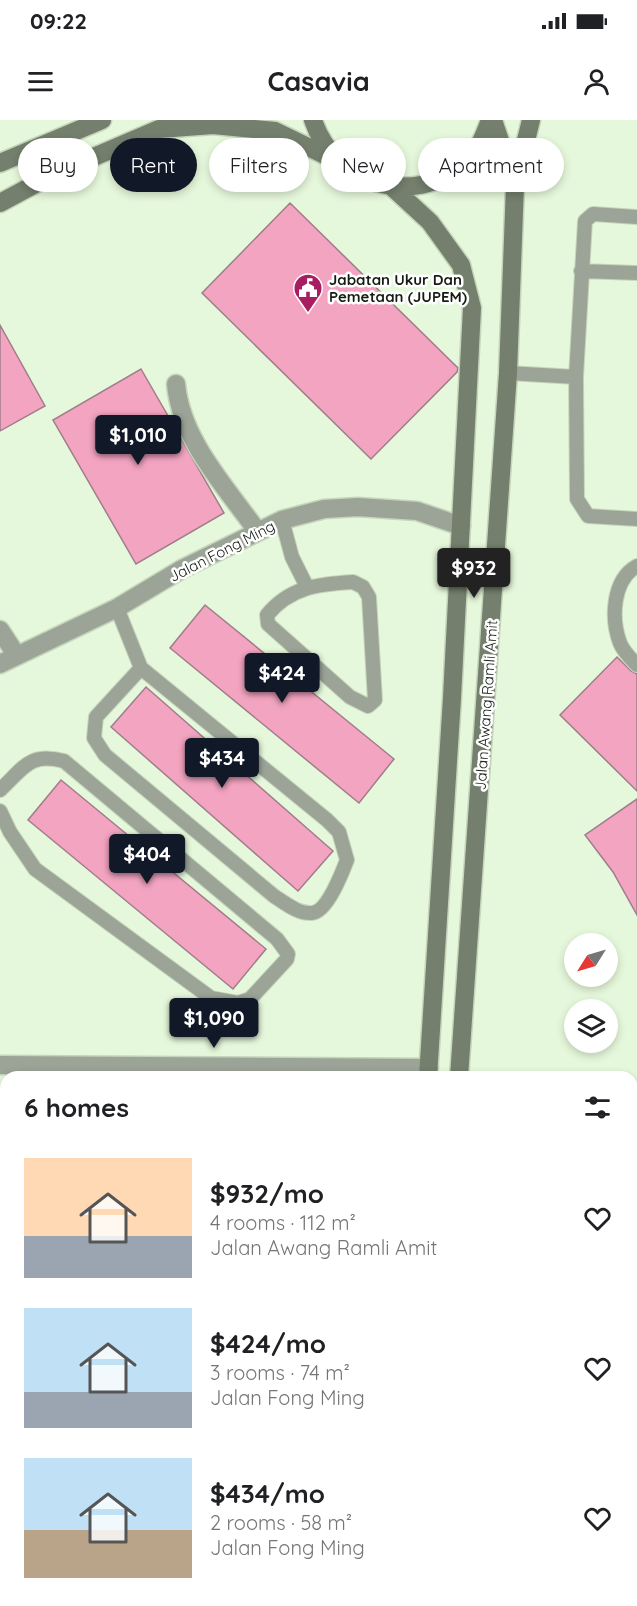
<!DOCTYPE html>
<html lang="en">
<head>
<meta charset="utf-8">
<style>
  :root { --surface:#fff; --page:#f2f2f2; --text:#202124; --muted:#757577; --accent:#111827 }
  body { margin:0; font-family:Quicksand,sans-serif; background:var(--page); color:var(--text); height:100vh; display:flex; flex-direction:column; font-size:22px; white-space:nowrap }
  * { box-sizing:border-box; margin:0 }
  p { font-size:20px; color:var(--muted) }
  .icon { flex:none; width:33px; height:33px; fill:none; stroke:currentColor; stroke-width:2; stroke-linecap:round; stroke-linejoin:round }
  .map { position:relative; flex:1; overflow:hidden }
  .sheet { position:absolute; left:0px; top:951px; width:638px; height:536px; display:flex; flex-direction:column; background:var(--surface); border-radius:18px 18px 0 0; box-shadow:0 3px 9px #0003 }
  .sheet>* { flex:none }
  .banner { position:absolute; left:18px; top:18px; width:602px; height:54px; display:flex; gap:12px }
  .needle { width:39px; rotate:233deg }
  .tools { position:absolute; left:564px; top:813px; display:grid; gap:12px }
  .tools a { display:grid; place-items:center; width:54px; height:54px; border-radius:50%; background:var(--surface); box-shadow:0 3px 9px #0003; font-size:30px }
  .price { position:absolute; translate:-50% -51px; padding:0 14px; border-radius:6px; background:var(--accent); color:#fff; font-size:20px; line-height:39px; filter:drop-shadow(0 2px 3px #0008) }
  .price::after { content:''; position:absolute; left:50%; top:36px; width:18px; height:14px; margin-left:-9px; background:inherit; clip-path:polygon(0 0,100% 0,50% 100%) }
  .price.on { background:#222; color:#fff }
  ul { padding:0; list-style:none }
  li { display:flex; align-items:center; gap:18px; height:150px; padding:0 24px }
  li span { display:grid; place-items:center; flex:none; width:168px; height:120px; border-radius:0px; color:#555 }
  li>.icon { margin-inline-start:auto }
  span .icon { width:72px; height:72px; fill:#fffc; stroke-width:1 }
  li b { font-size:26px }
  h2 { display:flex; justify-content:space-between; align-items:center; height:72px; padding:0 24px; font-size:26px }
  .tag { padding:0 21px; border-radius:27px; background:var(--surface); box-shadow:0 3px 9px #0003; font-size:21px; line-height:54px }
  .tag.on { background:var(--accent); color:#fff }
  .status { display:flex; justify-content:space-between; align-items:center; height:42px; padding:0 30px; background:var(--surface); direction:ltr }
  .status svg { height:16px; fill:currentColor }
  header { display:flex; justify-content:space-between; align-items:center; height:78px; padding:0 24px; background:var(--surface); font-size:27px; font-weight:800 }
  .map>svg:first-child { display:block }
  .building { fill:#f3a4c0; stroke:#9f7e89; stroke-width:1.5 }
  .lines { fill:none; stroke-linecap:round; stroke-linejoin:round }
  .lane-casing { stroke:#c5d5bb; stroke-width:16 }
  .street-casing { stroke:#c5d5bb; stroke-width:21 }
  .secondary-casing { stroke:#c5d5bb; stroke-width:21 }
  .lane { stroke:#9ca498; stroke-width:14 }
  .street { stroke:#9ca498; stroke-width:18 }
  .secondary { stroke:#747f6d; stroke-width:18 }
  .labels { text-anchor:middle; dominant-baseline:central; stroke-width:5; stroke-linejoin:round; paint-order:stroke }
  .poi-label { font-size:15px; font-weight:bold; fill:#151c12; stroke:#fff; text-anchor:start }
  .street-label { font-size:15px; fill:#151c12; stroke:#fff }
</style>
</head>
<body>
<div class="status"><b>09:22</b><svg viewBox="0 0 49 12"><path d="M0 12V9h3v3zM5 12V6h3v6zM10 12V3h3v9zM15 12V0h3v12zM26 1h20v11H26zM47 4h2v5h-2z"/></svg></div>
<header><svg class="icon" aria-label="menu" viewBox="0 0 24 24"><path d="M4 6h16M4 12h16M4 18h16"/></svg>Casavia<svg class="icon" aria-label="person" viewBox="0 0 24 24"><circle cx="12" cy="8" r="4"/><path d="M4 21q1-7 8-7t8 7"/></svg></header>
<div class="map">
<svg width="637" height="1486" viewBox="0 0 637 1486">
  <rect width="100%" height="100%" fill="#e6f8db"/>
  <!-- building -->
  <path class="building" d="M290,83L458,248L457,252L371,339L202,173Z
    M0,205L45,286L0,311Z
    M141,249L224,393L136,444L53,300Z
    M205,485L394,639L359,683L170,528Z
    M617,537L631,551L637,554V671L560,595Z
    M146,567L333,731L298,771L111,607Z
    M61,660L266,829L233,869L28,700Z
    M637,679V795L613,752L585,715Z"/>
  <g class="lines">
    <!-- lane casing -->
    <g class="lane-casing">
      <path id="lane" d="M637,97L593,94L585,101L576,257L577,379L588,396L637,399
        M581,151L637,153
        M508,253L576,257
        M282,400L292,437L307,467
        M637,446C612,460 611,499 620,523C623,531 631,539 637,545
        M353,462L363,467L369,477L375,580L368,586L350,577L268,504L267,495C290,467 318,464 353,462Z
        M117,488L141,548L327,700L339,712L347,740C342,753 327,792 312,793C298,794 285,783 274,776L105,635L94,618L96,597L141,548
        M0,670C24,648 29,632 64,641L277,819L288,834L287,839L250,879L238,883L211,878L35,749L10,712L0,691"/>
    </g>
    <!-- street casing -->
    <g class="street-casing">
      <path id="street" d="M176,264C181,320 226,367 257,411
        M0,510L17,536
        M0,544L117,488L182,449L282,400L324,389L358,387L417,391L461,406
        M0,945L429,948
        M632,1293L637,1294"/>
    </g>
    <!-- secondary casing -->
    <g class="secondary-casing">
      <path id="secondary" d="M313,0C334,64 413,89 465,43C478,32 484,16 490,0
        M0,43L102,0
        M515,65L531,0
        M392,67L430,102L461,145L472,188L452,578L428,957
        M0,83L54,54L159,9L213,5L275,11L337,41
        M459,957L508,253L515,65L493,0
        M362,1486L364,1480
        M404,1486L405,1480"/>
    </g>
    <!-- lane -->
    <use href="#lane" class="lane"/>
    <!-- street -->
    <use href="#street" class="street"/>
    <!-- secondary -->
    <use href="#secondary" class="secondary"/>
  </g>
  <!-- icons -->
  <defs>
    <g id="civic-pin" transform="scale(1.5)"><path d="M0 17L-7.5 6A9.5 9.5 0 1 1 7.5 6Z" fill="#a81d61" stroke="#fff"/><path d="M-.6-6.5H3V-4.5H.6V-3L4-1V1h2V6H-6V1h2V-1L-.6-3ZM-1.2 2.5V6h2.4V2.5Z" fill="#fff"/></g>
  </defs>
  <g fill-rule="evenodd">
    <use href="#civic-pin" x="308" y="168"/>
  </g>
  <g class="labels">
    <!-- poi labels -->
    <g class="poi-label">
      <text x="329" y="159">Jabatan Ukur Dan<tspan x="329" dy="17">Pemetaan (JUPEM)</tspan></text>
    </g>
    <!-- street labels -->
    <g class="street-label">
      <text transform="translate(222 431) rotate(-27)">Jalan Fong Ming</text>
      <text transform="translate(486 585) rotate(-86)">Jalan Awang Ramli Amit</text>
    </g>
  </g>
</svg>
<div class="tools">
<a><svg class="needle" viewBox="-14 -14 28 28"><path d="M0-13l5 13h-10z" fill="#e53935"/><path d="M0 13l5-13h-10z" fill="#757577"/></svg></a>
<a><svg class="icon" aria-label="layers" viewBox="0 0 24 24"><path d="M12 4l9 5-9 5-9-5zM3 14l9 5 9-5"/></svg></a>
</div>
<b class="price" style="left:138px;top:346px">$1,010</b>
<b class="price on" style="left:474px;top:479px">$932</b>
<b class="price" style="left:282px;top:584px">$424</b>
<b class="price" style="left:222px;top:669px">$434</b>
<b class="price" style="left:147px;top:765px">$404</b>
<b class="price" style="left:214px;top:929px">$1,090</b>
<div class="banner">
<a class="tag">Buy</a>
<a class="tag on">Rent</a>
<a class="tag">Filters</a>
<a class="tag">New</a>
<a class="tag">Apartment</a>
</div>
<section class="sheet">
<h2>6 homes<svg class="icon" aria-label="filters" viewBox="0 0 24 24"><path d="M4 7h16M4 17h16"/><circle cx="9" cy="7" r="2"/><circle cx="15" cy="17" r="2"/></svg></h2>
<ul>
<li><span style="background:linear-gradient(#ffd9b3 65%,#9aa5b1 0)"><svg class="icon" aria-label="home" viewBox="0 0 24 24"><path d="M3 11l9-7 9 7M6 9v11h12V9"/></svg></span><div><b>$932/mo</b><p>4 rooms · 112 m²</p><p>Jalan Awang Ramli Amit</p></div><svg class="icon" aria-label="heart" viewBox="0 0 24 24"><path d="M12 20l-8-8c-3-5 5-10 8-4 3-6 11-1 8 4z"/></svg></li>
<li><span style="background:linear-gradient(#bfe0f5 70%,#9aa5b1 0)"><svg class="icon" aria-label="home" viewBox="0 0 24 24"><path d="M3 11l9-7 9 7M6 9v11h12V9"/></svg></span><div><b>$424/mo</b><p>3 rooms · 74 m²</p><p>Jalan Fong Ming</p></div><svg class="icon" aria-label="heart" viewBox="0 0 24 24"><path d="M12 20l-8-8c-3-5 5-10 8-4 3-6 11-1 8 4z"/></svg></li>
<li><span style="background:linear-gradient(#bfe0f5 60%,#b9a48a 0)"><svg class="icon" aria-label="home" viewBox="0 0 24 24"><path d="M3 11l9-7 9 7M6 9v11h12V9"/></svg></span><div><b>$434/mo</b><p>2 rooms · 58 m²</p><p>Jalan Fong Ming</p></div><svg class="icon" aria-label="heart" viewBox="0 0 24 24"><path d="M12 20l-8-8c-3-5 5-10 8-4 3-6 11-1 8 4z"/></svg></li>
</ul>
</section>
</div>
</body>
</html>
